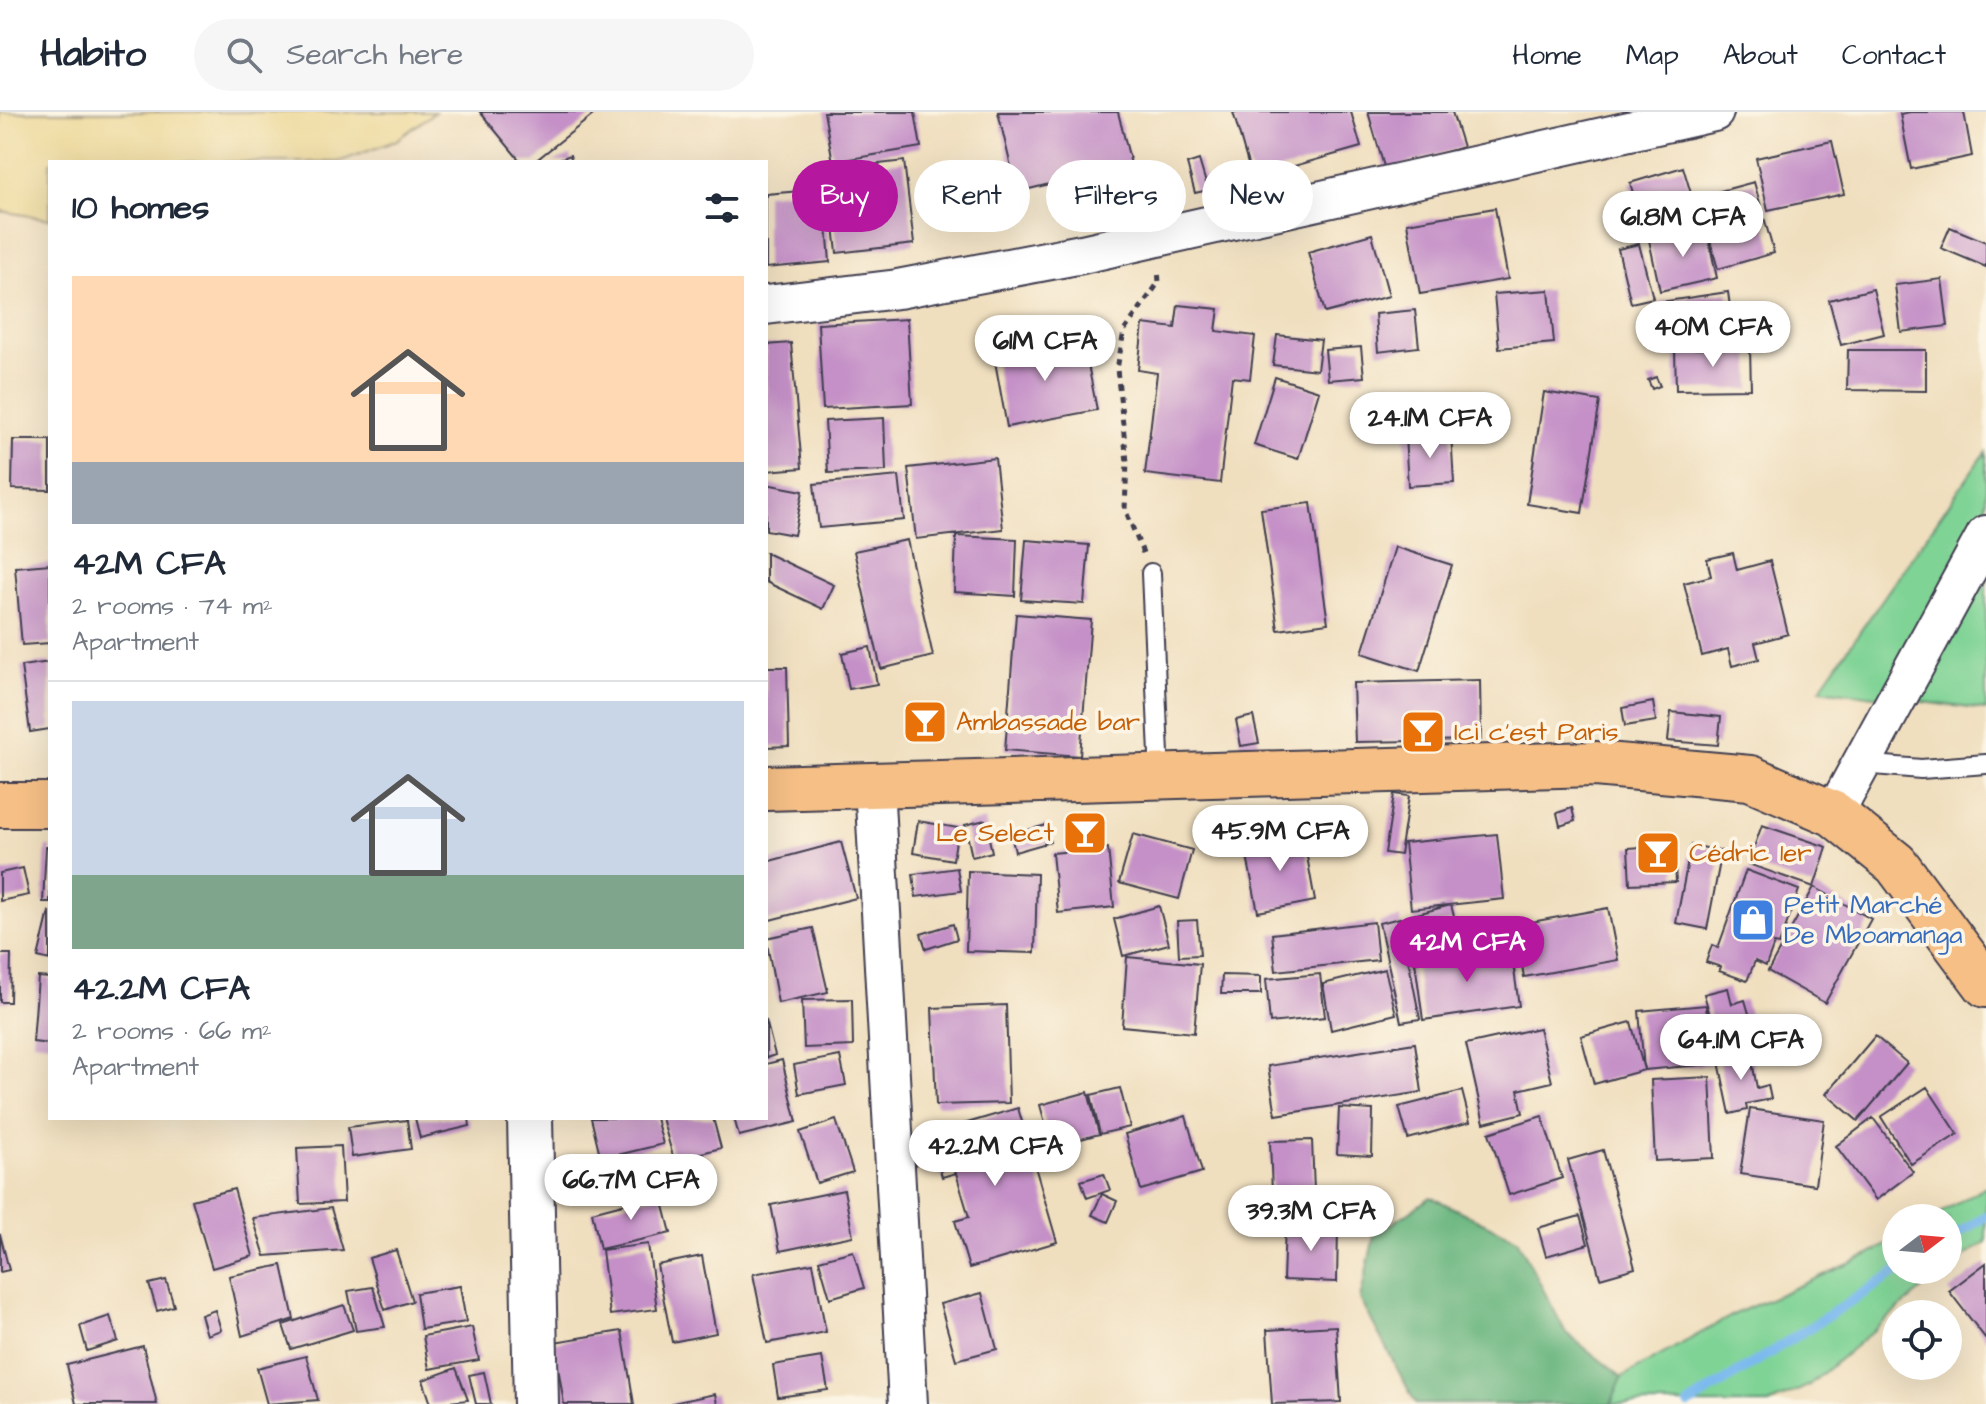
<!DOCTYPE html>
<html lang="en">
<head>
<meta charset="utf-8">
<style>
  :root { --surface:#fff; --page:#f6f6f7; --text:#1f2937; --muted:#747a83; --line:#e0e1e3; --accent:#b5179e }
  body { margin:0; font-family:"Architects Daughter",sans-serif; background:var(--page); color:var(--text); height:100vh; display:flex; flex-direction:column; font-size:30px; white-space:nowrap }
  * { box-sizing:border-box; margin:0 }
  p { font-size:26px; color:var(--muted) }
  .icon { flex:none; width:44px; height:44px; fill:none; stroke:currentColor; stroke-width:2; stroke-linecap:round; stroke-linejoin:round }
  .map { position:relative; flex:1; overflow:hidden }
  .side { position:absolute; left:48px; top:48px; width:720px; height:960px; display:flex; flex-direction:column; background:var(--surface); border-radius:0px; box-shadow:0 8px 32px #0002 }
  .side>* { flex:none }
  .guide { position:absolute; left:792px; top:48px; width:760px; height:72px; display:flex; gap:16px }
  .needle { width:52px; rotate:74deg }
  .buttons { position:absolute; left:1882px; top:1092px; display:grid; gap:16px }
  .buttons a { display:grid; place-items:center; width:80px; height:80px; border-radius:50%; background:var(--surface); box-shadow:0 8px 32px #0002; font-size:40px }
  .price { position:absolute; translate:-50% -68px; padding:0 18px; border-radius:28px; background:#fff; color:#222; font-size:26px; line-height:52px; filter:drop-shadow(0 2px 4px #0008) }
  .price::after { content:''; position:absolute; left:50%; top:48px; width:24px; height:18px; margin-left:-12px; background:inherit; clip-path:polygon(0 0,100% 0,50% 100%) }
  .price.current { background:var(--accent); color:#fff }
  ul { padding:0; list-style:none }
  li { display:grid; align-content:center; gap:16px; height:424px; padding:0 24px }
  li+li { border-top:2px solid var(--line) }
  li span { display:grid; place-items:center; height:248px; border-radius:0px; color:#555 }
  li>.icon { margin-inline-start:auto }
  span .icon { width:144px; height:144px; fill:#fffc; stroke-width:1 }
  li b { font-size:34px }
  h2 { display:flex; justify-content:space-between; align-items:center; height:96px; padding:0 24px; font-size:34px }
  .pill { padding:0 28px; border-radius:36px; background:var(--surface); box-shadow:0 8px 32px #0002; font-size:28px; line-height:72px }
  .pill.current { background:var(--accent); color:#fff }
  header { display:flex; align-items:center; gap:48px; box-sizing:border-box; height:112px; padding:0 40px; background:var(--surface); border-bottom:2px solid var(--line) }
  header strong { font-size:38px }
  nav { display:flex; gap:44px; margin-inline-start:auto; font-size:28px }
  .search { width:560px; height:72px; background:var(--page); display:flex; align-items:center; gap:20px; box-sizing:border-box; padding:0 28px; border-radius:44px; color:var(--muted); font-size:30px }
  .map>svg:first-child { display:block }
  .green { fill:#7fd395; stroke:#507a68; stroke-width:2 }
  .forest { fill:#67b57e; stroke:#446c5c; stroke-width:2 }
  .sand { fill:#eeda9e; stroke:#887e6c; stroke-width:2 }
  .lines { fill:none; stroke-linecap:round; stroke-linejoin:round }
  .stream { stroke:#7ab9ee; stroke-width:10 }
  .building { fill:#c490c7 }
  .service-casing { stroke:#413e4f; stroke-width:22 }
  .minor-casing { stroke:#413e4f; stroke-width:42 }
  .tertiary-casing { stroke:#413e4f; stroke-width:48 }
  .trunk-casing { stroke:#413e4f; stroke-width:48 }
  .path { stroke:#413e4f; stroke-width:5; stroke-dasharray:6 6; stroke-linecap:butt }
  .service { stroke:#fff; stroke-width:18 }
  .minor { stroke:#fff; stroke-width:38 }
  .tertiary { stroke:#fff; stroke-width:44 }
  .trunk { stroke:#f5bf86; stroke-width:44 }
  .labels { text-anchor:middle; dominant-baseline:central; stroke-width:7; stroke-linejoin:round; paint-order:stroke }
  .food-label { font-size:26px; fill:#c56008; stroke:#fcf5e5; text-anchor:start }
  .shop-label { font-size:26px; fill:#366cbe; stroke:#fcf5e5; text-anchor:start }
</style>
</head>
<body>
<header>
<strong>Habito</strong>
<div class="search"><svg class="icon" aria-label="search" viewBox="0 0 24 24"><circle cx="10" cy="10" r="6"/><path d="M15 15l6 6"/></svg>Search here</div>
<nav><a>Home</a><a>Map</a><a>About</a><a>Contact</a></nav>
</header>
<div class="map">
<svg width="1986" height="1292" viewBox="0 0 1986 1292">
  <rect width="100%" height="100%" fill="#fcf5e5"/>
  <filter id="ink" filterUnits="userSpaceOnUse"><feTurbulence type="fractalNoise" baseFrequency=".0125" numOctaves="2"/><feDisplacementMap in="SourceGraphic" scale="16" xChannelSelector="R" yChannelSelector="G"/><feConvolveMatrix kernelMatrix="1 2 1 2 8 2 1 2 1" color-interpolation-filters="sRGB"/></filter>
  <filter id="wash" filterUnits="userSpaceOnUse"><feTurbulence type="fractalNoise" baseFrequency=".006" numOctaves="4" result="noise"/><feDisplacementMap in="SourceGraphic" scale="32" xChannelSelector="R" yChannelSelector="G"/><feGaussianBlur stdDeviation="1.8" result="paint"/><feColorMatrix in="noise" values="0 0 0 0 0 0 0 0 0 0 0 0 0 0 0 0 0 1.4 0 .05"/><feComposite in="paint" operator="in"/></filter>
  <g filter="url(#wash)">
    <rect width="100%" height="100%" fill="#f0dfbf"/>
    <!-- green -->
    <path class="green" d="M1986,340V598L1820,577L1978,350Z
      M1986,1074V1130L1948,1156V1106H1932Z
      M1896,1127V1158H1945L1808,1274L1769,1292H1611L1622,1265L1737,1201L1867,1144Z"/>
    <!-- forest -->
    <path class="forest" d="M1431,1085L1517,1127L1566,1221L1622,1265L1611,1292H1416L1360,1187L1374,1124Z"/>
    <!-- sand -->
    <path class="sand" d="M0,0H435L395,29L339,50H50V107L0,99Z"/>
    <g class="lines">
      <!-- stream -->
      <path class="stream" d="M1948,1128L1986,1104
        M1689,1292L1900,1158"/>
    </g>
    <g id="blocks">
      <!-- building -->
      <path class="building" d="M480,0H591L593,3L534,50H521Z
        M824,0H915L921,35L833,50Z
        M998,0H1118L1131,52L1017,80Z
        M1233,0H1351L1361,35L1252,66Z
        M1368,0H1452L1463,35L1385,58Z
        M1910,0H1964L1972,44L1911,57L1900,2Z
        M1832,29L1844,82L1768,98L1756,46Z
        M570,43L572,50H552Z
        M1199,48L1208,78L1195,81L1187,52Z
        M904,49L914,132L837,141L828,58Z
        M1683,55L1699,108L1646,124L1630,71Z
        M1754,70L1774,141L1718,157L1698,85Z
        M824,77L830,150L766,156V82Z
        M1495,96L1508,167L1420,182L1407,111Z
        M1706,115L1717,166L1660,179L1649,128Z
        M1950,115L1986,130V155L1941,136Z
        M1372,122L1389,184L1325,201L1308,140Z
        M1639,132L1653,186L1631,191L1618,137Z
        M1942,167L1948,214L1901,220L1895,173Z
        M1873,177L1884,222L1841,233L1829,188Z
        M1549,178L1554,231L1499,236L1494,182Z
        M1728,180L1734,224L1667,234L1660,190Z
        M1178,193L1219,197L1216,219L1255,224L1250,267L1232,265L1220,371L1145,362L1157,261L1138,258L1143,212L1175,216Z
        M1415,198L1419,235L1378,240L1375,202Z
        M907,207L912,292L823,297L818,212Z
        M1277,223L1321,228L1317,258L1273,253Z
        M1083,227L1097,298L1007,315L994,244Z
        M791,231L802,356L766,359V233Z
        M1361,235L1364,265L1328,268L1325,238Z
        M1750,236L1751,277L1676,278L1675,237Z
        M1848,238H1926V279L1847,278Z
        M1275,265L1319,279L1298,347L1254,333Z
        M1656,265L1660,274L1652,277L1648,268Z
        M1544,280L1600,289L1582,401L1527,392Z
        M884,306L886,359L828,361L825,309Z
        M1451,321L1454,371L1408,374L1405,324Z
        M13,328H50V378L12,377Z
        M995,346L1003,417L916,427L908,356Z
        M899,364L904,408L819,416L814,372Z
        M766,372L803,379L794,423L766,418Z
        M1311,391L1328,511L1278,518L1261,397Z
        M956,424L1017,427L1015,484L954,480Z
        M907,428L933,544L881,557L854,439Z
        M1026,428L1089,433L1084,492L1021,488Z
        M1395,435L1452,453L1419,559L1362,541Z
        M766,441L834,473L823,497L766,470Z
        M1733,441L1737,458L1770,449L1788,522L1755,531L1759,547L1732,554L1728,537L1702,544L1684,471L1711,464L1707,447Z
        M50,452V531L22,533L15,455Z
        M1016,502L1091,508L1080,644L1005,638Z
        M870,535L877,572L849,577L842,541Z
        M50,550V617L30,620L21,554Z
        M766,555H787L789,634L766,635Z
        M1480,568L1481,628L1355,630L1353,571Z
        M1653,590L1656,609L1625,614L1622,596Z
        M1671,600L1721,605L1718,633L1668,629Z
        M1253,604L1259,631L1241,634L1236,608Z
        M1394,682L1409,684L1400,743L1385,741Z
        M1572,696L1575,709L1560,714L1557,701Z
        M985,708L992,740L972,745L965,713Z
        M918,709L958,716L953,748L913,741Z
        M1046,713L1050,730L1015,740L1011,723Z
        M1762,713L1827,735L1814,775L1748,752Z
        M1133,722L1192,738L1179,787L1119,771Z
        M1303,722L1315,789L1258,800L1245,734Z
        M1497,722L1504,787L1411,797L1404,731Z
        M841,730L856,786L766,809V750Z
        M1674,733L1676,770L1630,772L1628,736Z
        M1691,733L1722,739L1707,817L1676,811Z
        M46,735H50V790H43Z
        M1108,736L1114,795L1058,801L1052,741Z
        M23,756L29,783L0,789V761Z
        M957,756L961,779L916,785L913,762Z
        M1746,758L1799,778L1779,833L1774,832L1766,854L1755,849L1747,869L1719,859L1721,855L1706,850L1712,833L1718,836Z
        M968,759L1037,762L1035,841L966,839Z
        M1814,775L1871,807L1825,891L1768,859Z
        M1451,793L1455,808L1417,817L1413,803Z
        M1159,794L1169,832L1123,844L1114,807Z
        M1608,796L1618,848L1524,865L1515,813Z
        M49,800L50,801V848L38,845Z
        M1400,806L1420,907L1401,910L1379,811Z
        M1197,808L1200,843L1179,844L1177,809Z
        M1374,810L1378,848L1276,859L1272,822Z
        M953,812L957,827L926,837L921,822Z
        M813,816L828,880L778,891L766,826Z
        M1511,836L1519,894L1423,908L1415,850Z
        M0,842H11L10,890H0Z
        M1127,845L1200,852L1194,921L1122,914Z
        M1385,857L1396,902L1331,918L1323,872Z
        M1320,862L1325,905L1270,911L1266,867Z
        M1222,863L1261,864V882H1221Z
        M38,865L50,866V932L33,930Z
        M1728,876L1732,892L1745,888L1758,933L1721,943L1704,882Z
        M852,887L853,934L804,936L802,888Z
        M1006,893L1009,991L936,993L932,896Z
        M1706,893L1711,952L1644,958L1594,972L1581,924L1631,910L1644,958L1639,899Z
        M766,908L775,943L766,946Z
        M1539,916L1552,970L1518,978L1523,1001L1484,1011L1466,932Z
        M1875,924L1907,951L1858,1009L1826,982Z
        M1415,931L1422,980L1276,1003L1268,954Z
        M1750,939L1757,976L1768,973L1771,987L1746,992L1747,998L1730,1002L1718,945Z
        M840,944L846,973L799,982L794,953Z
        M782,948L797,1010L739,1024L734,1006H766V952Z
        M1710,965L1714,1046L1655,1049L1651,968Z
        M1927,975L1958,1022L1911,1052L1881,1005Z
        M1120,976L1130,1015L1100,1022L1091,983Z
        M1462,979L1470,1010L1408,1027L1399,995Z
        M1088,980L1099,1022L1052,1035L1040,993Z
        M1018,996L1057,1130L969,1156L955,1109L969,1105L956,1061L942,1065L930,1022Z
        M1339,996L1373,998L1372,1044L1337,1042Z
        M1750,997L1824,1008L1815,1073L1740,1062Z
        M1186,1004L1202,1060L1141,1078L1125,1022Z
        M1542,1004L1562,1066L1509,1083L1489,1021Z
        M415,1006H469L470,1014L420,1026Z
        M591,1006H656L663,1032L601,1047Z
        M662,1006H713L721,1036L674,1048Z
        M1873,1006L1913,1060L1876,1088L1836,1034Z
        M407,1008L411,1037L352,1045L348,1015Z
        M836,1008L853,1060L817,1071L800,1020Z
        M1312,1028L1314,1079L1272,1081L1270,1029Z
        M341,1034L344,1090L300,1092L297,1036Z
        M1603,1038L1635,1156L1600,1166L1568,1048Z
        M1104,1062L1110,1078L1087,1086L1081,1069Z
        M234,1077L253,1144L212,1156L192,1088Z
        M844,1078L853,1124L780,1139L771,1093Z
        M661,1082L671,1121L600,1137L592,1100Z
        M1102,1082L1117,1089L1108,1110L1092,1103Z
        M331,1096L343,1138L265,1144L253,1106Z
        M1580,1104L1588,1132L1546,1144L1538,1116Z
        M1285,1113L1338,1114L1337,1170L1283,1168Z
        M0,1122L9,1158L0,1160Z
        M648,1132L657,1197L610,1203L602,1138Z
        M396,1138L412,1189L385,1198L369,1146Z
        M853,1139L864,1176L830,1186L819,1148Z
        M702,1144L716,1221L672,1230L657,1153Z
        M813,1151L826,1220L767,1231L753,1162Z
        M1986,1151V1227L1949,1179Z
        M282,1153L294,1207L242,1224L229,1164Z
        M166,1168L174,1194L157,1199L149,1172Z
        M460,1174L466,1210L421,1217L416,1181Z
        M373,1175L385,1215L356,1219L348,1179Z
        M982,1181L997,1237L956,1248L940,1192Z
        M344,1193L353,1218L291,1237L283,1213Z
        M215,1198L221,1218L207,1223L201,1203Z
        M110,1204L118,1229L87,1239L80,1214Z
        M1336,1214L1341,1290L1272,1292L1267,1218Z
        M472,1215L479,1248L429,1257L423,1224Z
        M622,1219L634,1292H564L554,1230Z
        M143,1234L157,1292H76L67,1253Z
        M306,1244L318,1288L267,1292L257,1256Z
        M822,1245L828,1278L778,1285L773,1253Z
        M456,1256L468,1288L431,1292L423,1268Z
        M484,1260L491,1292H476L469,1263Z
        M715,1282L717,1292H672V1291Z"/>
    </g>
  </g>
  <g filter="url(#ink)">
    <use href="#blocks" fill-opacity="0" stroke="#413e4f" stroke-width="2"/>
    <g class="lines">
      <!-- service casing -->
      <g class="service-casing">
        <path id="service" d="M1151,461L1160,665
          M1862,652L1921,657L1986,652"/>
      </g>
      <!-- minor casing -->
      <g class="minor-casing">
        <path id="minor" d="M766,193L898,177L1082,142L1714,0
          M874,672L908,1292
          M1834,702L1986,423"/>
      </g>
      <!-- tertiary casing -->
      <g class="tertiary-casing">
        <path id="tertiary" d="M530,1006L536,1292"/>
      </g>
      <!-- trunk casing -->
      <g class="trunk-casing">
        <path id="trunk" d="M766,676L1595,652L1750,666L1834,702L1896,752L1986,873
          M0,693H50"/>
      </g>
      <!-- path -->
      <path class="path" d="M1143,441L1125,397L1127,350L1117,257L1124,219L1159,170L1158,158"/>
      <!-- service -->
      <use href="#service" class="service"/>
      <!-- minor -->
      <use href="#minor" class="minor"/>
      <!-- tertiary -->
      <use href="#tertiary" class="tertiary"/>
      <!-- trunk -->
      <use href="#trunk" class="trunk"/>
    </g>
  </g>
  <!-- icons -->
  <defs>
    <g id="bar-square" transform="scale(2.3)"><rect x="-9" y="-9" width="18" height="18" rx="4" fill="#e8710a" stroke="#fcf5e5"/><path d="M-6-5H6L.8 .8V4.5H3.5V6h-7V4.5H-.8V.8Z" fill="#fff"/></g>
    <g id="shop-square" transform="scale(2.3)"><rect x="-9" y="-9" width="18" height="18" rx="4" fill="#3f7fe0" stroke="#fcf5e5"/><path d="M-5-2.5h2.3a2.7 3.5 0 0 1 5.4 0H5L5.5 6h-11ZM-1.5-2.5h3a1.5 2.3 0 0 0-3 0Z" fill="#fff"/></g>
  </defs>
  <g fill-rule="evenodd">
    <use href="#bar-square" x="925" y="610"/>
    <use href="#bar-square" x="1423" y="620"/>
    <use href="#bar-square" x="1085" y="721"/>
    <use href="#bar-square" x="1658" y="741"/>
    <use href="#shop-square" x="1753" y="808"/>
  </g>
  <g class="labels">
    <!-- food labels -->
    <g class="food-label">
      <text x="956" y="610">Ambassade bar</text>
      <text x="1454" y="620">Ici c'est Paris</text>
      <text x="1054" y="721" text-anchor="end">Le Select</text>
      <text x="1689" y="741">Cédric 1er</text>
    </g>
    <!-- shop labels -->
    <g class="shop-label">
      <text x="1784" y="793">Petit Marché<tspan x="1784" dy="30">De Mboamanga</tspan></text>
    </g>
  </g>
</svg>
<div class="buttons">
<a><svg class="needle" viewBox="-14 -14 28 28"><path d="M0-13l5 13h-10z" fill="#e53935"/><path d="M0 13l5-13h-10z" fill="#747a83"/></svg></a>
<a><svg class="icon" aria-label="locate" viewBox="0 0 24 24"><circle cx="12" cy="12" r="6"/><path d="M12 2v4M12 18v4M2 12h4M18 12h4"/></svg></a>
</div>
<b class="price" style="left:1683px;top:147px">61.8M CFA</b>
<b class="price" style="left:1713px;top:257px">40M CFA</b>
<b class="price" style="left:1045px;top:271px">61M CFA</b>
<b class="price" style="left:1430px;top:348px">24.1M CFA</b>
<b class="price" style="left:1280px;top:761px">45.9M CFA</b>
<b class="price current" style="left:1467px;top:872px">42M CFA</b>
<b class="price" style="left:1741px;top:970px">64.1M CFA</b>
<b class="price" style="left:995px;top:1076px">42.2M CFA</b>
<b class="price" style="left:631px;top:1110px">66.7M CFA</b>
<b class="price" style="left:1311px;top:1141px">39.3M CFA</b>
<div class="guide">
<a class="pill current">Buy</a>
<a class="pill">Rent</a>
<a class="pill">Filters</a>
<a class="pill">New</a>
</div>
<section class="side">
<h2>10 homes<svg class="icon" aria-label="filters" viewBox="0 0 24 24"><path d="M4 7h16M4 17h16"/><circle cx="9" cy="7" r="2"/><circle cx="15" cy="17" r="2"/></svg></h2>
<ul>
<li><span style="background:linear-gradient(#ffd9b3 75%,#9aa5b1 0)"><svg class="icon" aria-label="home" viewBox="0 0 24 24"><path d="M3 11l9-7 9 7M6 9v11h12V9"/></svg></span><div><b>42M CFA</b><p>2 rooms · 74 m²</p><p>Apartment</p></div></li>
<li><span style="background:linear-gradient(#c9d6e8 70%,#7fa58c 0)"><svg class="icon" aria-label="home" viewBox="0 0 24 24"><path d="M3 11l9-7 9 7M6 9v11h12V9"/></svg></span><div><b>42.2M CFA</b><p>2 rooms · 66 m²</p><p>Apartment</p></div></li>
</ul>
</section>
</div>
</body>
</html>
